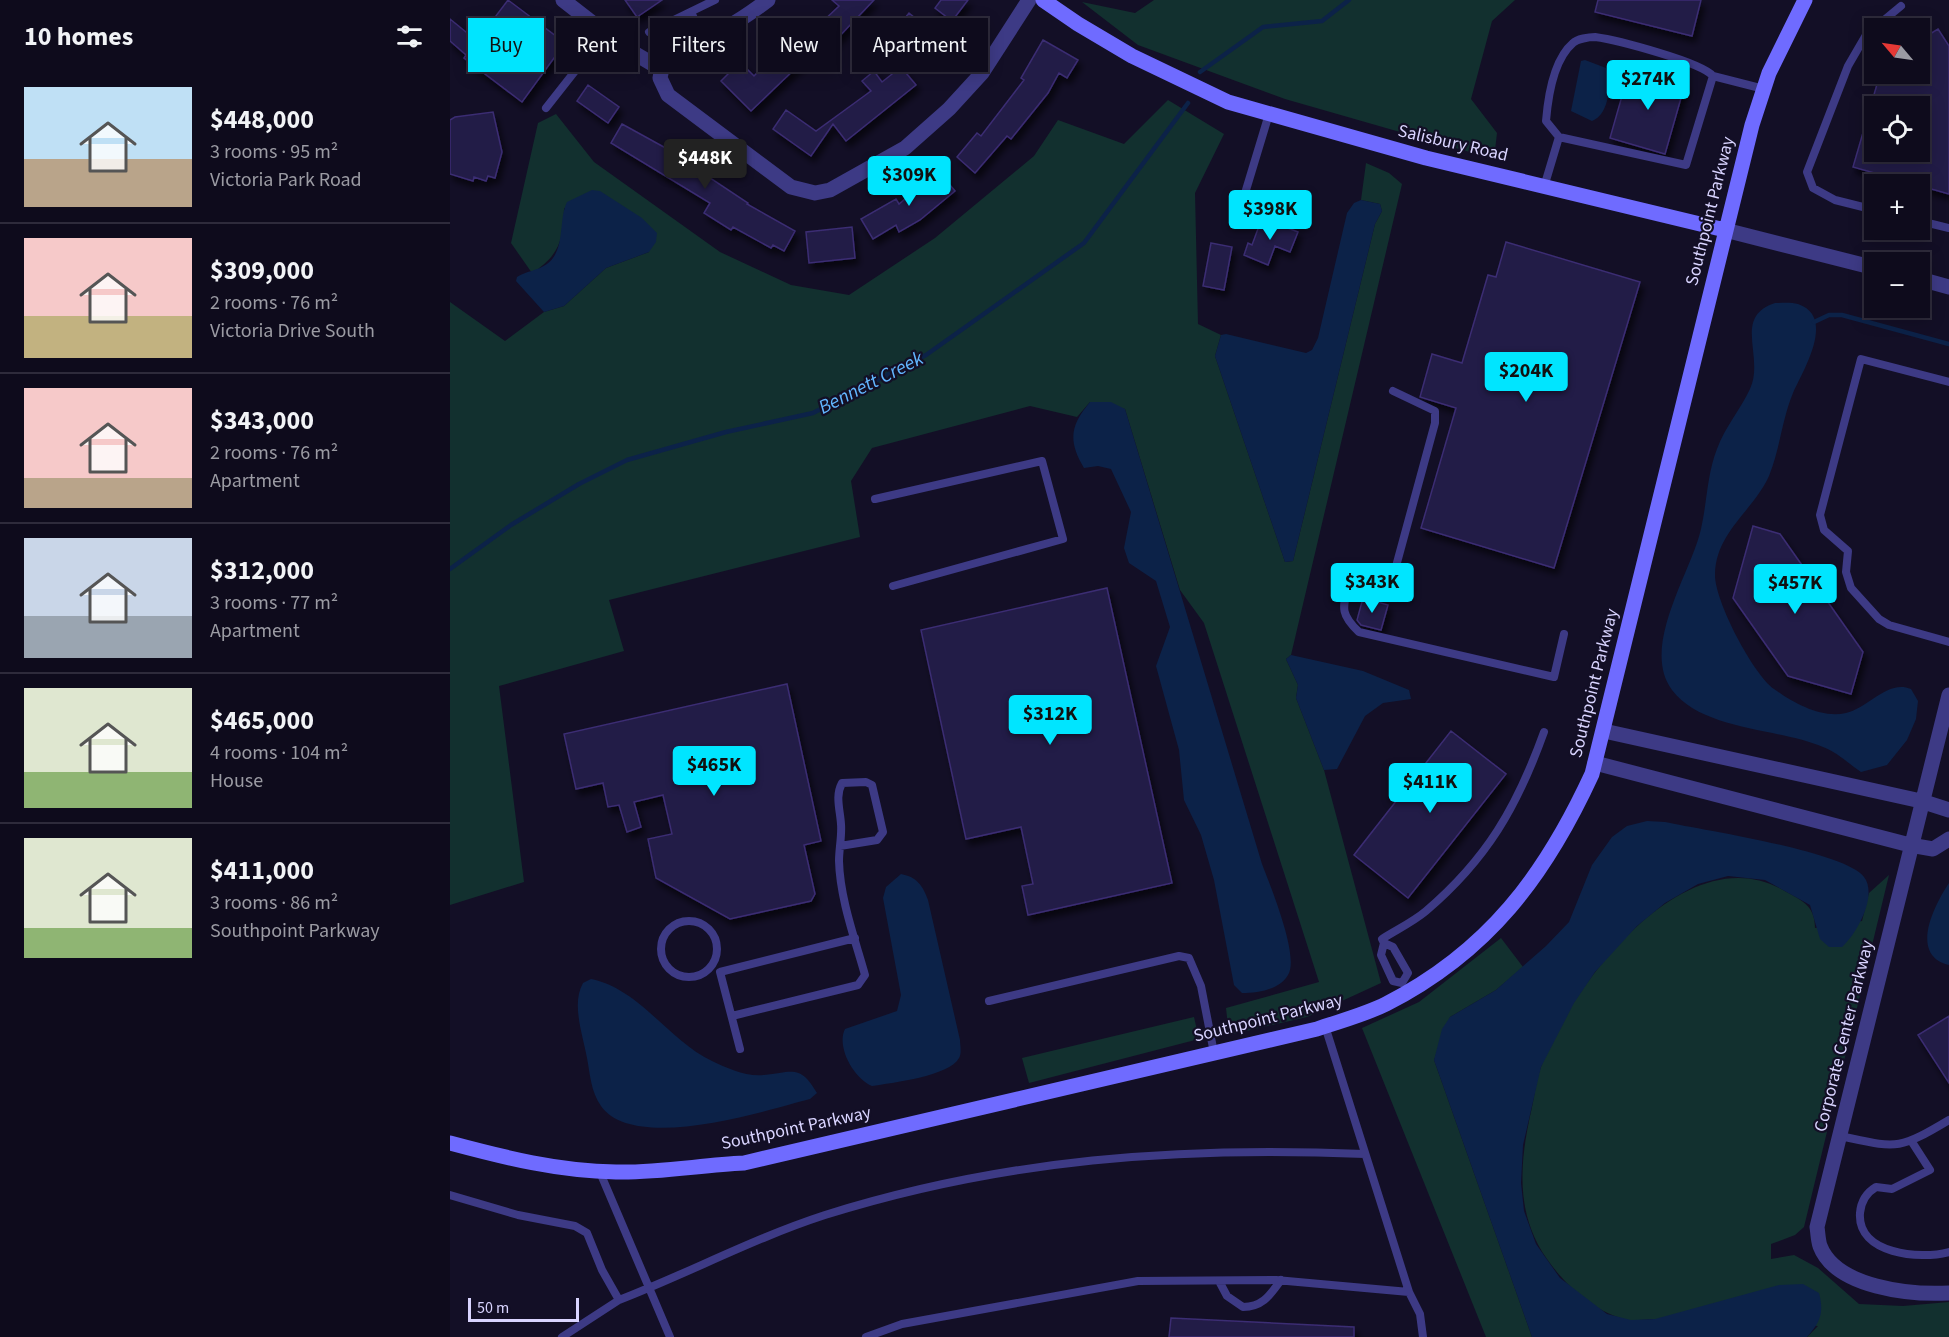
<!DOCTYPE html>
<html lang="en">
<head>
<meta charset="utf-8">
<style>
  :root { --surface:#0e0b1c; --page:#171425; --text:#f1f3f6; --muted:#9b9ba3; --line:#2e2b3b; --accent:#00e5ff }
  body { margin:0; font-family:"Source Sans 3",sans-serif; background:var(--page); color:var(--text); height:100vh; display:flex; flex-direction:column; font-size:22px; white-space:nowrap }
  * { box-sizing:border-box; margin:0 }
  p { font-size:20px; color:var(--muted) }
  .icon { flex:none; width:33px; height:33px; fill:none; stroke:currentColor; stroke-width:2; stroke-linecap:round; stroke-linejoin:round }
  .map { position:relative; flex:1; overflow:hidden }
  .drawer { display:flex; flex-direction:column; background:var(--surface); width:450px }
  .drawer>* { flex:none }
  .hud { position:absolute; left:18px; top:18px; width:570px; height:54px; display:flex; gap:12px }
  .needle { width:39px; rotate:299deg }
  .fabs { position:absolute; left:1414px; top:18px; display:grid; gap:12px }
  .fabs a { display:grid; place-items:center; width:66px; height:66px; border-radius:0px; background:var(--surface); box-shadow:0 3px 15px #0003,0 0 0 2px var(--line); font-size:30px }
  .scale { position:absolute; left:18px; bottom:15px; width:111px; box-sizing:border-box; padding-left:6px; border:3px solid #d9d4ff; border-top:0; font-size:16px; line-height:21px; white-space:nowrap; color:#d9d4ff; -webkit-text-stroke:4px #130f26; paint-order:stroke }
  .price { position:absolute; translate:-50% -51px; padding:0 14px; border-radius:6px; background:var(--accent); color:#111; font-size:20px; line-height:39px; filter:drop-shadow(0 2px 3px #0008) }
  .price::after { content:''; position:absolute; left:50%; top:36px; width:18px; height:14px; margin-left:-9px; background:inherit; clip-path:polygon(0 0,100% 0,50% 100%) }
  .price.active { background:#222; color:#fff }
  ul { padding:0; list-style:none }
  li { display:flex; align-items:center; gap:18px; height:150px; padding:0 24px }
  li+li { border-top:2px solid var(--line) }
  li span { display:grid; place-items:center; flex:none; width:168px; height:120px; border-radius:0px; color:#555 }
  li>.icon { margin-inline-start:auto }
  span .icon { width:72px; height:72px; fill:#fffc; stroke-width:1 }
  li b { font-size:26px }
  h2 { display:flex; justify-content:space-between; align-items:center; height:72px; padding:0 24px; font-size:26px }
  .tag { padding:0 21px; border-radius:0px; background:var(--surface); box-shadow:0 3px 15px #0003,0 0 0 2px var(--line); font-size:21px; line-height:54px }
  .tag.active { background:var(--accent); color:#111 }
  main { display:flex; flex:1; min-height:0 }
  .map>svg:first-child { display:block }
  .green { fill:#12302f }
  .water { fill:#0c2248 }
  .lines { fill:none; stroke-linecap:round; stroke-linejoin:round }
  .stream { stroke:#0c2248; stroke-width:4.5 }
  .building { fill:#241b47; stroke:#3b2d73; stroke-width:1.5; fill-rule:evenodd; filter:url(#shadow) }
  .lane { stroke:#3d3a85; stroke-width:8 }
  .street { stroke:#3d3a85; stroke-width:15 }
  .secondary { stroke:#6f6bff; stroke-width:15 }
  .labels { text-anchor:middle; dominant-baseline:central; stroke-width:4.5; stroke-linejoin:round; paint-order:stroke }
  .street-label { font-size:18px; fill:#d9d4ff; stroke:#130f26 }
  .water-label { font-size:20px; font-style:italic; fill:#62b6ff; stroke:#130f26 }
</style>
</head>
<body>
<main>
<section class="drawer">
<h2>10 homes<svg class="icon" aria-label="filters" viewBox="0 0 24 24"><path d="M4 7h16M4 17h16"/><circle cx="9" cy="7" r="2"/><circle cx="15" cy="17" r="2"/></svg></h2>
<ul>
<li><span style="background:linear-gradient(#bfe0f5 60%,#b9a48a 0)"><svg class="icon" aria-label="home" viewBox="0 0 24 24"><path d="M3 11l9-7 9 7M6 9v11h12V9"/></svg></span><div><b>$448,000</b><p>3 rooms · 95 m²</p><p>Victoria Park Road</p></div></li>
<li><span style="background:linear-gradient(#f6c9c9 65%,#c2b280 0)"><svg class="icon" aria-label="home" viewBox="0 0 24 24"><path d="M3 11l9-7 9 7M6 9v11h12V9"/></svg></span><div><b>$309,000</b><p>2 rooms · 76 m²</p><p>Victoria Drive South</p></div></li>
<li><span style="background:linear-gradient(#f6c9c9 75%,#b9a48a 0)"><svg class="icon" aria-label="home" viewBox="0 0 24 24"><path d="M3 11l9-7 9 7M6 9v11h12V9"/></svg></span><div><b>$343,000</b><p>2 rooms · 76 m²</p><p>Apartment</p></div></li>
<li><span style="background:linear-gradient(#c9d6e8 65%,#9aa5b1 0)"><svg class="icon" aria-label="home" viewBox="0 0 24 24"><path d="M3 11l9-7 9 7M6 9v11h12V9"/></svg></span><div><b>$312,000</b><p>3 rooms · 77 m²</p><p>Apartment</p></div></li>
<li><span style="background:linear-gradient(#dfe7d0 70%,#8fb573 0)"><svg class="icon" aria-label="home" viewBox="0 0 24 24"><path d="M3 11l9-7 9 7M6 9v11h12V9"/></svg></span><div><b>$465,000</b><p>4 rooms · 104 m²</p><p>House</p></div></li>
<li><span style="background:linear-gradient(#dfe7d0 75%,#8fb573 0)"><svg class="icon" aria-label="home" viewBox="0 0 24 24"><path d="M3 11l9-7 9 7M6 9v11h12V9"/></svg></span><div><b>$411,000</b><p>3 rooms · 86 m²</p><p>Southpoint Parkway</p></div></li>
</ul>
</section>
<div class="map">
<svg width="1499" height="1337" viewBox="0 0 1499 1337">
  <defs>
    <filter id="shadow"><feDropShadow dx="3.5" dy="6" stdDeviation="3" flood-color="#0009"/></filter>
  </defs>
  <rect width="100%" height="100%" fill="#130f26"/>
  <!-- green -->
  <path class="green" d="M704,0H1065L1042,21L1021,99L1047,133L1044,159L835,99L688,45L632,2L685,13Z
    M718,100L774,134L745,193L748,324L771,335L765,356L835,562L843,561L925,224L932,211L930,204L911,200L916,163L939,173L952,184L841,655L836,659L848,685L846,698L874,770L931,983L857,1017L779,1035L776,1008L869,982L754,623L730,590L675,409L640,402L627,417L580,406L422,448L401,481L410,537L159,600L174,651L49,686L74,882L0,905V302L55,341L94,312L114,306L156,268L199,252L114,208C114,239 109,256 82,273L61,243L88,123L106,114L144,162L270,252L341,285L399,295L485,238L584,156L608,120L674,144Z
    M1439,875L1354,1227L1345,1235L1321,1244V1259L1344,1255L1368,1268L1409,1304L1453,1306L1499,1302V1337H1357L1368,1326L1205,1319C1196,1319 1186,1321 1178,1320C1145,1313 1115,1285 1097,1259C1064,1212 1070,1160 1082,1107C1085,1094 1086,1080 1091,1067C1120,986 1235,834 1333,890C1352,901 1365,905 1365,928L1412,921L1419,893Z
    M1051,938L1073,967L1046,990L1000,1017L984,1060L1082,1337H1036L912,1028L969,1002Z
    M744,1017L749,1039L579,1083L572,1058Z"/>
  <!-- water -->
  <path class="water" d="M1135,60L1156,68C1162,84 1159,115 1142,121L1121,111L1131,61Z
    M142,190L150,191L192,218L207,233L206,242L199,252L156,268L114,306L94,312L66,281L67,277C76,271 87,271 97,264C116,250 108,220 117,202Z
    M911,200L930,204L932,211L925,224L843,561L835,562L765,356L771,335L776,334L856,353L862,350L868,338L897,213L904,203Z
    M1325,303C1332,303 1341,302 1348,304C1387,317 1352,372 1343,393C1332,419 1330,449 1319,476C1303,511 1266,532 1265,574C1264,600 1303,674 1324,689C1343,703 1372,719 1396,713C1418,708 1438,679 1461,689L1468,701L1466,719L1457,740L1437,765L1411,772C1399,764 1387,752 1373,747C1330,728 1253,731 1222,690C1190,647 1241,573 1251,529C1257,503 1257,474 1267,449C1275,427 1290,410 1300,389C1315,357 1282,317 1325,303Z
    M640,402H661L675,409L812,864C820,885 850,957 838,975C829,990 808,993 792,993L784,985L764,880L751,835L734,800L729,750L706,666L720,627L706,581L679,563L674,548L681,512L661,469L648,466L634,468C618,441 620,426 640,402Z
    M841,655L913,671L959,690L961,699L933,703L915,716L887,769L874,770L846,698L848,685L836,659Z
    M1197,821L1215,822C1252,830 1394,851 1414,877C1428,895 1407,934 1392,947H1379L1370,939L1360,905L1315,880L1278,876L1248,884L1215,903L1187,926L1145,972L1124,1003L1091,1067L1073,1145L1071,1183L1074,1211L1086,1244L1110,1278L1157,1314L1181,1320L1205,1319L1329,1285L1353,1284L1369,1293C1374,1312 1371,1322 1357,1337H1082L984,1060L992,1029L1000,1017L1046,990L1096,946L1119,922L1142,865L1162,837L1177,826Z
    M451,874C467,877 473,886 478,900L510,1040C510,1045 512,1053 509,1058C500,1076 441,1083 422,1086C404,1079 386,1047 395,1029L447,1011L451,995L433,898L436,887Z
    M1499,883V965C1458,955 1485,904 1499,883Z
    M141,979C190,989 218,1040 262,1061C277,1068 296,1077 314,1075C343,1072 350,1064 367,1093L360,1099C314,1111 184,1153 151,1106C141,1092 140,1074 137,1058C133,1035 121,1004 133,983Z"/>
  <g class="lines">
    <!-- stream -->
    <path class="stream" d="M750,72L813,27L872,21L899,0
      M1364,322L1379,315H1392L1499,344
      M0,569L61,525L129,484L177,460L276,432L363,413L476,355L634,243L738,103"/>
  </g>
  <!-- building -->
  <path class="building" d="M58,0L115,43L72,102L14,58L16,55L0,41V19L27,41Z
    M175,0H212L187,17Z
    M382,0H424L382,44L376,39L301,111L271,81L290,62L304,76L340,39L347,46L389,6Z
    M491,0H518L502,21L485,8Z
    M1148,0H1251L1242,36L1145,12Z
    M459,13L477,28L455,55L437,40Z
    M1488,29L1499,46V194L1403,167L1430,74H1470V40ZM1425,106H1470V152H1425Z
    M593,40L628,60L617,78L609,73L598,93L561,139L557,136L525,173L507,157L527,133L531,136L574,80L571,78Z
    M451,67L466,85L396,141L383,124L361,156L323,129L336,110L366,131L421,91L412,81L424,71L432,82Z
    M1180,68L1235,84L1215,154L1160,138Z
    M138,85L169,107L158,123L127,101Z
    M43,112L52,152L45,178L38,176L36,181L24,177L23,181L0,174V120L5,117Z
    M172,124L221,151L255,172L254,174L298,203L297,204L345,231L334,251L323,245L321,248L283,227L281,230L254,213L260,203L161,143Z
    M488,171L505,191L470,220L449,232L446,225L423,239L411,219L446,199L449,204Z
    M812,218L848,232L840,252L825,246L818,265L794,255L798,243L802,245Z
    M402,227L405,258L359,263L356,232Z
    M1056,242L1190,282L1104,568L971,528L1006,408L970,397L982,354L1012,363L1038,275L1046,277Z
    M761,243L782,247L774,290L753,286Z
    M1303,526L1330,534L1413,652L1401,694L1338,676L1283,598Z
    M657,588L722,883L578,915L572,886L583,884L571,827L516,839L471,630Z
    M913,598L938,605L931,630L911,625L907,620Z
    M337,684L371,841L354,845L365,894L361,901L280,919L206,878L198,839L222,834L213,795L184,802L191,827L177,832L169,805L158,807L153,783L126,789L114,734Z
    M1001,731L1056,774L958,898L904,855Z
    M1499,1016V1083L1468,1035Z
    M721,1318L904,1327V1337H719Z"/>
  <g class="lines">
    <!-- lane -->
    <path class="lane" d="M241,12L253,38
      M199,32L265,0
      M96,108L155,33
      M1109,137L1096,121C1098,97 1103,60 1123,43C1127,39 1139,37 1145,37C1167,40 1251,62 1263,76
      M1094,187L1109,137L1236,165L1263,76L1314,89
      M1425,210L1385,200L1363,188L1357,172L1398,66L1416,35L1451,6
      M1470,221L1499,228
      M786,223L819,114
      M1499,382L1411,359L1370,515L1374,530L1398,551L1396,572L1401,588L1429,619L1439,625L1499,642
      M425,499L592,461L613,539L443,586
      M899,582C893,607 889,613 909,632L1104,677L1114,634
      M939,592L985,423V411L943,391
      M211 949a28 28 0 1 1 56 0a28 28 0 1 1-56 0Z
      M934,943L932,939C946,930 963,922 976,911C1037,859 1067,807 1094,732
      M934,943L943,947L958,973L952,983L943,981L931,955Z
      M539,1001L729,956L739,958L751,986L764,1053
      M282,1016L408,985L415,975C405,939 390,899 389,861C389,849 392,836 391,824C390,809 385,796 392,783L416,782L422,785L433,832L427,840L390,846
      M290,1049L270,972L405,938
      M1390,1136C1447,1148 1447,1151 1499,1120
      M1462,1142L1480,1170L1442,1189L1426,1187C1416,1193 1411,1201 1410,1213C1407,1254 1470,1260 1499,1252
      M149,1170L220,1337
      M0,1195L68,1215L125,1226L137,1233L152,1270L169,1300C239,1273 304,1238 375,1215C554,1159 729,1146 915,1154
      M769,1281L777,1296L793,1307C813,1307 820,1295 831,1280
      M959,1292L970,1314L973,1337
      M112,1337L169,1300
      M416,1337L452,1324L688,1281L826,1280L959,1292L875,1026"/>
    <!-- street -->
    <path class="street" d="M113,0L172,46L211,69
      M318,0C306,9 292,19 279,26C254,39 214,46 210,78L218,95L341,187L365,193L380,190L455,148L499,109L532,73L579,0
      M1275,230L1425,268
      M1470,279L1499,287
      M1499,695L1367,1227C1368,1233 1368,1240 1370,1246C1386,1288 1461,1295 1499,1293
      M1154,731L1471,801L1499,810
      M1145,763L1460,845L1483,849L1499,839"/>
    <!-- secondary -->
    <path class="secondary" d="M593,0L628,24L682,56L778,102L976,158L1275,230
      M0,1143C56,1158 108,1171 166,1172C209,1173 251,1165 294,1163L867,1029C890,1021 914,1015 936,1004C1038,952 1095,876 1142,774L1302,125L1319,73L1355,0"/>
  </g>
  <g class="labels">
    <!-- street labels -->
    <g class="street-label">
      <text transform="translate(1003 143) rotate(13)">Salisbury Road</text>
      <text transform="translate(1260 211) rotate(-76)">Southpoint Parkway</text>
      <text transform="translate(1144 683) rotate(-76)">Southpoint Parkway</text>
      <text transform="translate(818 1018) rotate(-14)">Southpoint Parkway</text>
      <text transform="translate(1394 1036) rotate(-76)">Corporate Center Parkway</text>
      <text transform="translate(346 1128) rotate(-12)">Southpoint Parkway</text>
    </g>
    <!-- water labels -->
    <g class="water-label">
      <text transform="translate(421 383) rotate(-27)">Bennett Creek</text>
    </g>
  </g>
</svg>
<div class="fabs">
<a><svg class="needle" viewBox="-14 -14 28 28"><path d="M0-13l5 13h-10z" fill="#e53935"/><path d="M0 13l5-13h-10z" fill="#9b9ba3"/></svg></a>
<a><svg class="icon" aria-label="locate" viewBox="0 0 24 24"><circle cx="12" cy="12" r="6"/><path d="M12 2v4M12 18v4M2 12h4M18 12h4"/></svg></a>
<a>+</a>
<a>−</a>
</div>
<div class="scale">50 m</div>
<b class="price" style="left:1198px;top:111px">$274K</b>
<b class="price active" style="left:255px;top:190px">$448K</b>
<b class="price" style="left:459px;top:207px">$309K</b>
<b class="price" style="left:820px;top:241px">$398K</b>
<b class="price" style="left:1076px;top:403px">$204K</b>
<b class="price" style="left:922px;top:614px">$343K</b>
<b class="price" style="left:1345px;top:615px">$457K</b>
<b class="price" style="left:600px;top:746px">$312K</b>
<b class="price" style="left:264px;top:797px">$465K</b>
<b class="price" style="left:980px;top:814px">$411K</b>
<div class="hud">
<a class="tag active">Buy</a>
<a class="tag">Rent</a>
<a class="tag">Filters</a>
<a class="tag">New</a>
<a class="tag">Apartment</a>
</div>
</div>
</main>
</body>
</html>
